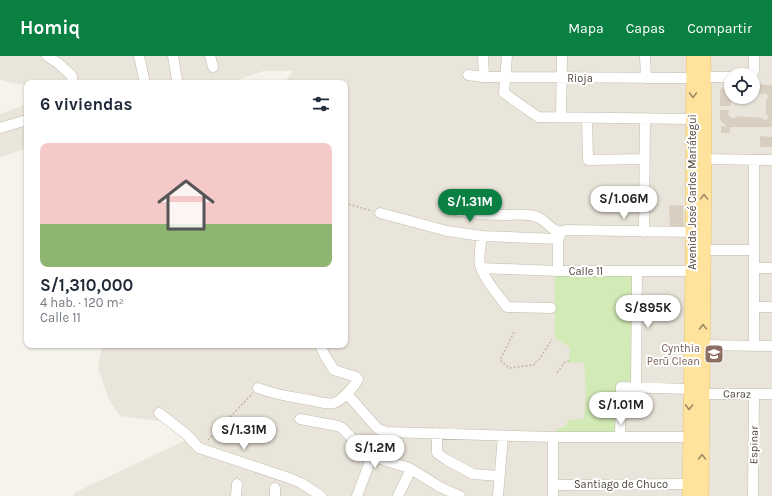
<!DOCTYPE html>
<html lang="es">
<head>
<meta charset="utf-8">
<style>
  :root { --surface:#fff; --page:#f2f2f3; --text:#1f2937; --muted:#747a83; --line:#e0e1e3; --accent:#0b8043 }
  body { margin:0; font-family:Karla,sans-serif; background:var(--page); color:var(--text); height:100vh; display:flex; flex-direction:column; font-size:15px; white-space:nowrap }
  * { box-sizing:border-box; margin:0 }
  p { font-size:13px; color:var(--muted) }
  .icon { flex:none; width:22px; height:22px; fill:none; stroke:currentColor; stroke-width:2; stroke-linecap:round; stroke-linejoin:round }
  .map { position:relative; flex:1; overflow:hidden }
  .sheet { position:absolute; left:24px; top:24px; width:324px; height:268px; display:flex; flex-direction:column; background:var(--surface); border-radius:8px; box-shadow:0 1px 3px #0004 }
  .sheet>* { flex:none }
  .fabs { position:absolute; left:724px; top:12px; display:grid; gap:8px }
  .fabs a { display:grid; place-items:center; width:36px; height:36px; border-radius:50%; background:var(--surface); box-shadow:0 1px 3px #0004; font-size:20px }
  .price { position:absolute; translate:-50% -34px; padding:0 9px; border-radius:14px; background:#fff; color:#222; font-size:13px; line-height:26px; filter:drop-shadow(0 1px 2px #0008) }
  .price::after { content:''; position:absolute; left:50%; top:24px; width:12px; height:9px; margin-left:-6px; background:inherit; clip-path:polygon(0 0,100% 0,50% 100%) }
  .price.on { background:var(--accent); color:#fff }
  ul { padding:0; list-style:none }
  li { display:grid; align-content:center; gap:8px; height:212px; padding:0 16px }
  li+li { border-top:1px solid var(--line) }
  li span { display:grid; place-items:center; height:124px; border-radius:8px; color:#555 }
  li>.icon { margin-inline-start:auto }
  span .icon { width:72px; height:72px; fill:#fffc; stroke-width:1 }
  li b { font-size:17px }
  h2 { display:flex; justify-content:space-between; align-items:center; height:48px; padding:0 16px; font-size:17px }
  header { display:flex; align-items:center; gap:24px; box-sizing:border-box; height:56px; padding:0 20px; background:var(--accent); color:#fff }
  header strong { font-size:19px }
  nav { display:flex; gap:22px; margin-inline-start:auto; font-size:14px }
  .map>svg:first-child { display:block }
  .residential { fill:#eae5da; fill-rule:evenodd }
  .green { fill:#d2eab5 }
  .building { fill:#d8cfc1 }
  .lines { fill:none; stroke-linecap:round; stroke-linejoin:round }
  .minor-casing { stroke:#c2bbae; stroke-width:11 }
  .major-casing { stroke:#e6c16a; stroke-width:14 }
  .path { stroke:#c4b79f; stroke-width:1.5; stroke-dasharray:2 2; stroke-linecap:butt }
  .minor { stroke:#fff; stroke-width:10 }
  .major { stroke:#ffe39c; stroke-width:13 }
  .oneway { stroke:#9c8c66 }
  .labels { text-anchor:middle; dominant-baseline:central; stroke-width:4; stroke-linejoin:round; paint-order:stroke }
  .street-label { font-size:11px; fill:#4b4439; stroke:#fff }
  .education-label { font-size:11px; fill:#785e54; stroke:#fff; text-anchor:end }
</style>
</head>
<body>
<header>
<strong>Homiq</strong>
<nav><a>Mapa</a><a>Capas</a><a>Compartir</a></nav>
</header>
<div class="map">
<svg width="772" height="440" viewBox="0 0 772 440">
  <rect width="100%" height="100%" fill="#f6f3ec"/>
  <!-- residential -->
  <path class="residential" d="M0,0H772V440H73L76,436L188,383L167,366L120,360L109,344L98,312L102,289H345V27H281L287,23L293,15H263L229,27H27V30L0,24ZM731,19H753V41H731Z
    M27,46V93H25L0,101V58L24,49Z"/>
  <!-- green -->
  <path class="green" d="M555,219H634L631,326L618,328V377L557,378L556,373L565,371L568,364L584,363L586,335L584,306L569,307L570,291L555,283Z"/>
  <!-- building -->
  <path class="building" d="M728,27H731V38L730,39L731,50H720V34Z
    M753,28L771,29L772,30V70L770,71H730V77H721V70L727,71L720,64V54H729L728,59L732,62H736L735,60L762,62L763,63L766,64L769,61L766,58V44L769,41L765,37L764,38H753Z
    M760,80L772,81V91H760Z
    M683,149L684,172H670L669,150Z"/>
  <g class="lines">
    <!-- minor casing -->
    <g class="minor-casing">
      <path id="minor" d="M47,0L58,7L72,20V27
        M139,0L145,27
        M173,0L177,24
        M210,0L213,11
        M483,0L484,21
        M507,0L504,37L538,61L693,63
        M645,0L646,22
        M468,19L484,21L693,22
        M752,19L754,14V0
        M704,21H731
        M561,61L562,0
        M587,62L588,104L645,103
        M0,72L27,64
        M705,103L772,104
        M444,151C466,158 482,159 505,159C515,159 527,157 537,161C547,164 553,180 566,174L692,176
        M380,157L447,175L482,180L558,183
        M644,176L645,62
        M482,180C481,189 478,200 480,209C483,222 499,240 507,251L551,252
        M704,194H754
        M481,212L558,215H692
        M754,212H772
        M558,215V183L561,177
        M754,251H772
        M703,289L772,290
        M754,290V104
        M636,331L637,215
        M258,332C275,339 292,341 309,344C317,345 326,349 334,347C341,345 355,330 358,323L356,321L334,314L325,300L320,289
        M347,338L378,373L386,376L553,381H689
        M703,338H772
        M159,357L186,378L199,392L289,422L301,427L321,440
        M300,363L338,370L342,372L368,399L409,412L440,431L460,440
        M437,377V397L447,404L473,418L499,420
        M553,381V440
        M620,381L621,331L689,333
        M553,429L689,428
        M236,440L237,428
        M275,440V432
        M357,440L372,400
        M398,440L411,413
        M498,440L503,380
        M753,440L754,338"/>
    </g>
    <!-- major casing -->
    <g class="major-casing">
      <path id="major" d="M689,440L692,215L693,0
        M702,440L705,103L704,0"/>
    </g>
    <!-- path -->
    <path class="path" d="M345,147L372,155
      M514,276L500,304L509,312L534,309V307L539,304L552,283
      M557,317L565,306L569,305
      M208,384L253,337"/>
    <!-- minor -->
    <use href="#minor" class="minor"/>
    <!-- major -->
    <use href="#major" class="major"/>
  </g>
  <!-- one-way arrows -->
  <defs><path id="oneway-chevron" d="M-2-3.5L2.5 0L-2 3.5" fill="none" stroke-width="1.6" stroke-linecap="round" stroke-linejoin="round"/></defs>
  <g class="oneway">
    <use href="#oneway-chevron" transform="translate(693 39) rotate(90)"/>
    <use href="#oneway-chevron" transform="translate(704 141) rotate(-90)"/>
    <use href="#oneway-chevron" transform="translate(703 271) rotate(-90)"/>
    <use href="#oneway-chevron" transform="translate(689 351) rotate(91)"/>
    <use href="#oneway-chevron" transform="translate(702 401) rotate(-90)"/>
  </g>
  <!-- icons -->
  <defs>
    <g id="school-square" transform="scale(1)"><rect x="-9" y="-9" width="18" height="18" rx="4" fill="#8d6e63" stroke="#fff"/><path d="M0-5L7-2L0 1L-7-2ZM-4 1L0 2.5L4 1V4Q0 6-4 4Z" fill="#fff"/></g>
  </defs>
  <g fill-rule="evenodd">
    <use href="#school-square" x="714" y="298"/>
  </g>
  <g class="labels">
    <!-- street labels -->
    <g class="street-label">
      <text x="580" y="22">Rioja</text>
      <text transform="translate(692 136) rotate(-90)">Avenida José Carlos Mariátegui</text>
      <text x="586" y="215">Calle 11</text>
      <text transform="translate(737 338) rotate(1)">Caraz</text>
      <text transform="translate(754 389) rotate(-89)">Espinar</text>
      <text x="621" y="428">Santiago de Chuco</text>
    </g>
    <!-- education labels -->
    <g class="education-label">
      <text x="700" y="292">Cynthia<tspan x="700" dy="13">Perū Clean</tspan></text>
    </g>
  </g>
</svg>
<div class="fabs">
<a><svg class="icon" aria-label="locate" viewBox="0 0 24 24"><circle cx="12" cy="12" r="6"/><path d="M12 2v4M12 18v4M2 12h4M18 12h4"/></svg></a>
</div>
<b class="price" style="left:624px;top:164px">S/1.06M</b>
<b class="price on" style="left:470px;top:167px">S/1.31M</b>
<b class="price" style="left:648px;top:273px">S/895K</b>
<b class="price" style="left:621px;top:370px">S/1.01M</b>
<b class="price" style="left:244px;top:395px">S/1.31M</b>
<b class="price" style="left:375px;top:413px">S/1.2M</b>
<section class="sheet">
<h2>6 viviendas<svg class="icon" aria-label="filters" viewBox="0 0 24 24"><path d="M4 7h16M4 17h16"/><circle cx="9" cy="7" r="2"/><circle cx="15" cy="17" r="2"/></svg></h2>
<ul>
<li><span style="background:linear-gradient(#f6c9c9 65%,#8fb573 0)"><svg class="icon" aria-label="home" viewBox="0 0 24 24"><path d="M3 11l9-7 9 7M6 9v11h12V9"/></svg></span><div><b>S/1,310,000</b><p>4 hab. · 120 m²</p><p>Calle 11</p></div></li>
</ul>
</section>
</div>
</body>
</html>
